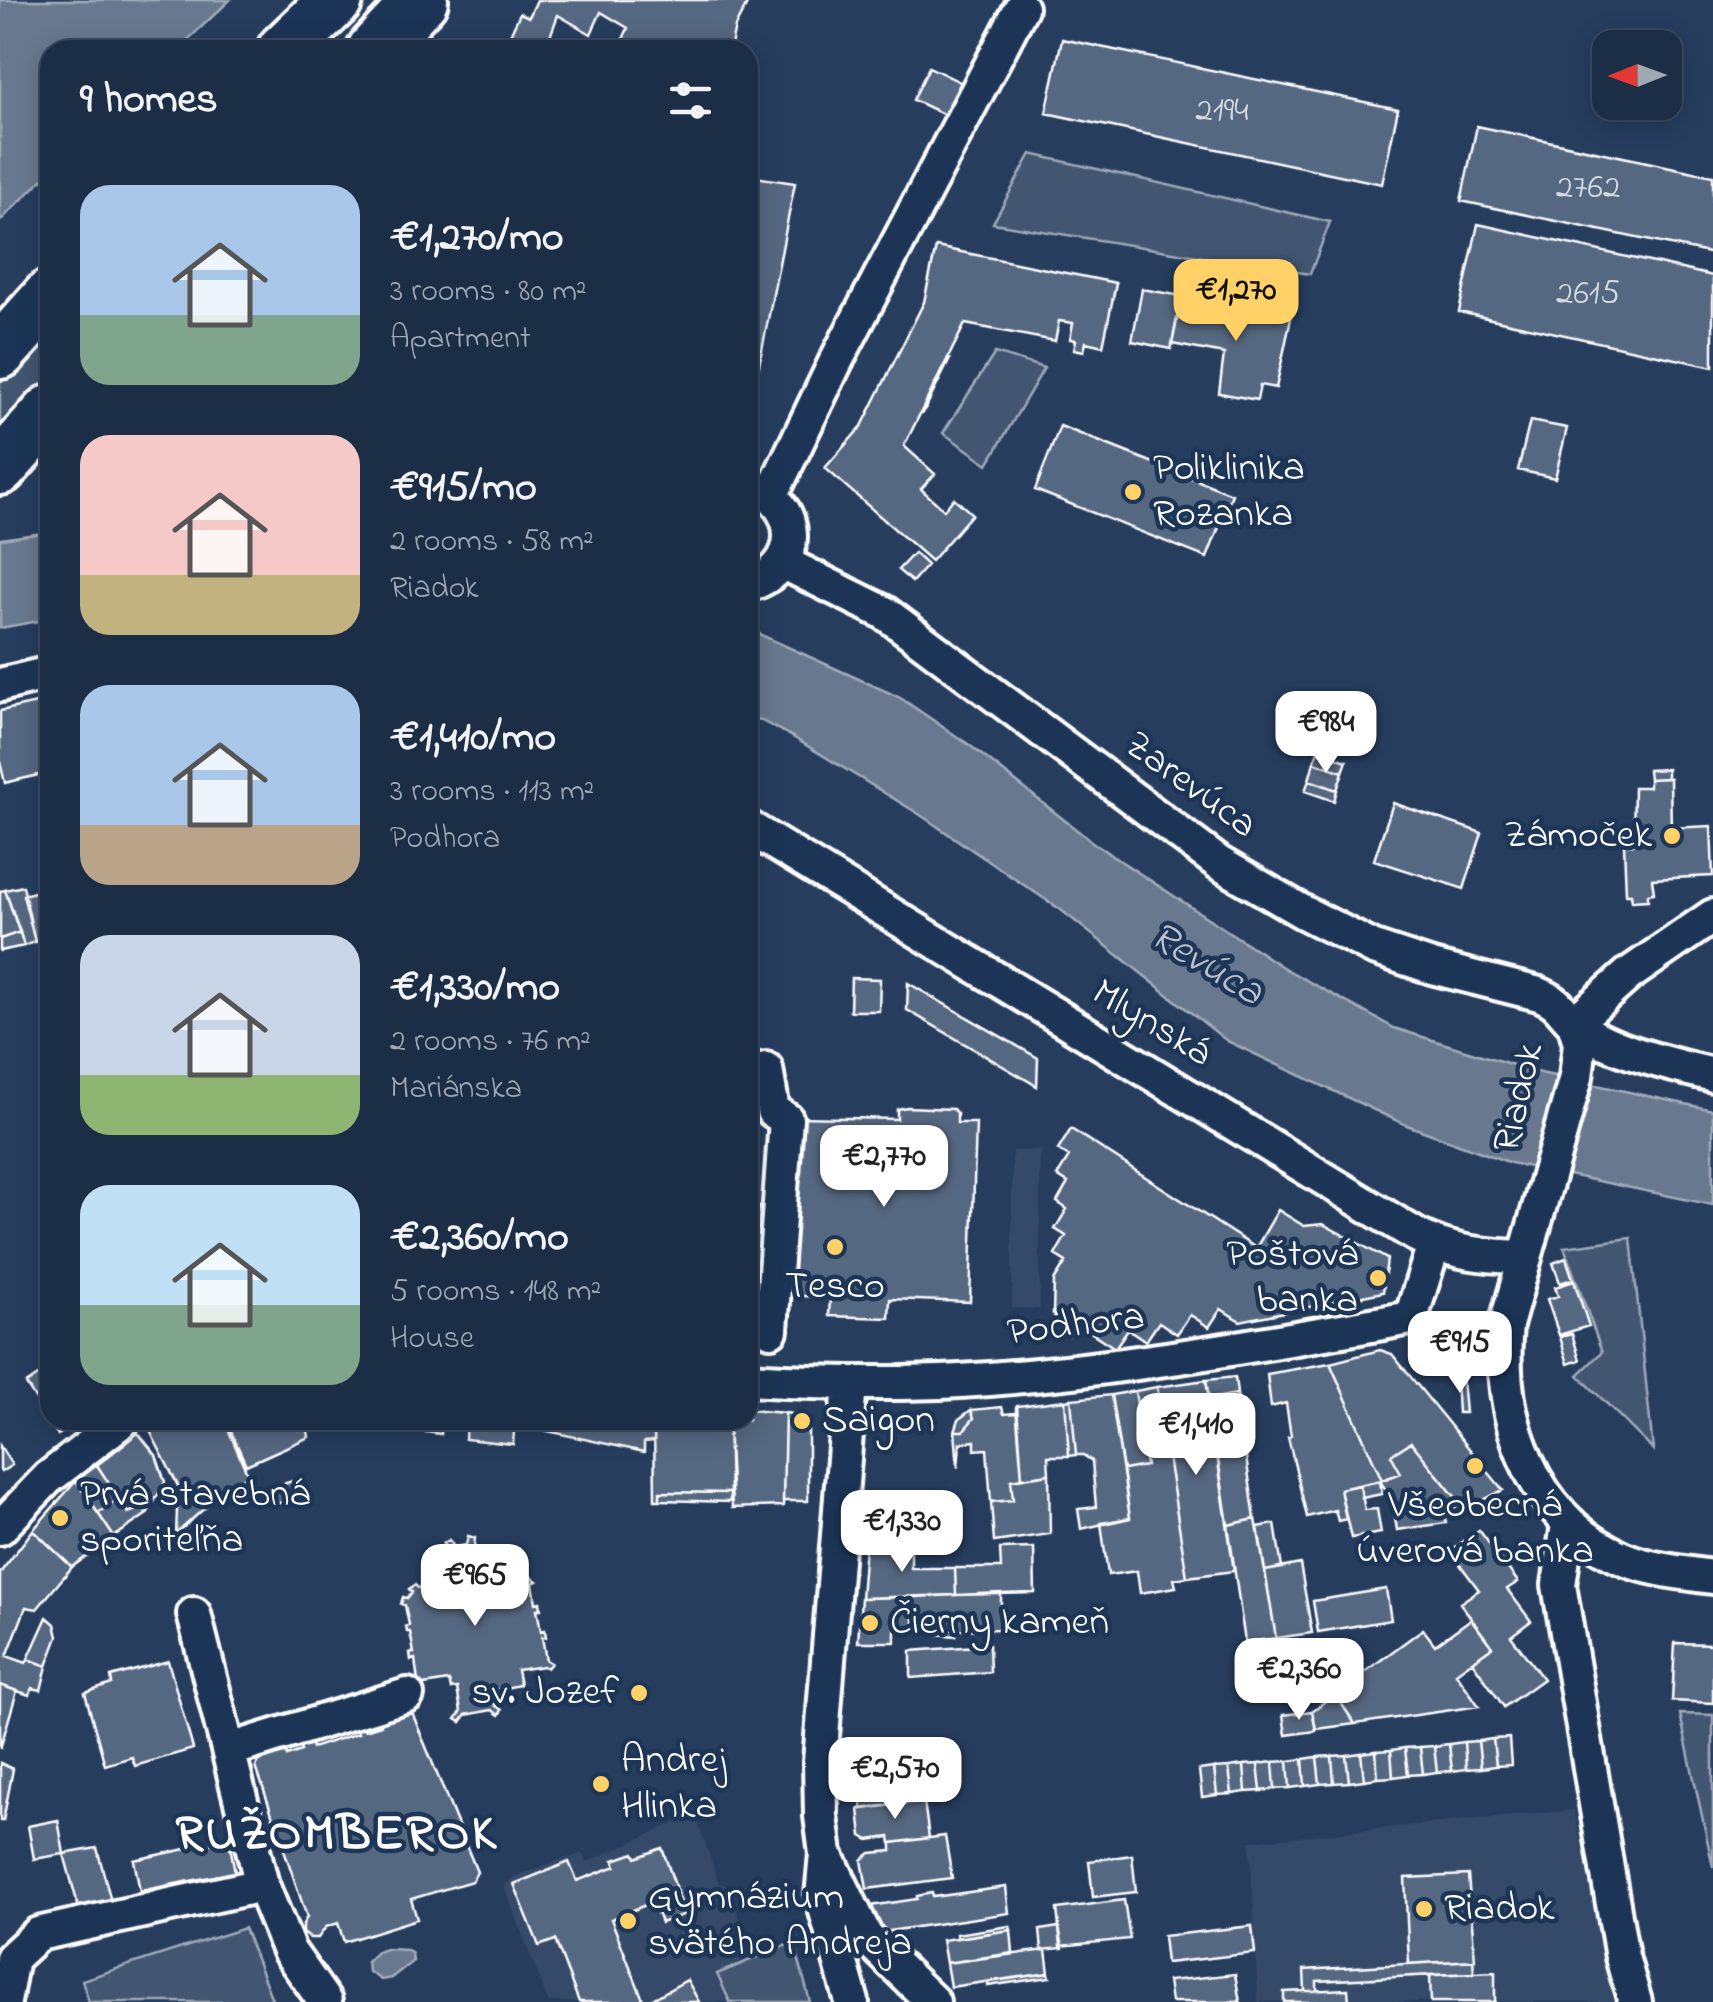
<!DOCTYPE html>
<html lang="en">
<head>
<meta charset="utf-8">
<style>
  :root { --surface:#1c2e46; --page:#25364d; --text:#f1f3f6; --muted:#a0a8b3; --line:#3a4a5f; --accent:#ffd166 }
  body { margin:0; font-family:"Indie Flower",sans-serif; background:var(--page); color:var(--text); height:100vh; display:flex; flex-direction:column; font-size:38px; white-space:nowrap }
  * { box-sizing:border-box; margin:0 }
  p { font-size:32px; color:var(--muted) }
  .icon { flex:none; width:55px; height:55px; fill:none; stroke:currentColor; stroke-width:2; stroke-linecap:round; stroke-linejoin:round }
  .map { position:relative; flex:1; overflow:hidden }
  .side { position:absolute; left:40px; top:40px; width:718px; height:1390px; display:flex; flex-direction:column; background:var(--surface); border-radius:30px; box-shadow:0 5px 25px #0003,0 0 0 2px var(--line) }
  .side>* { flex:none }
  .needle { width:65px; rotate:269deg }
  .tools { position:absolute; left:1592px; top:30px; display:grid; gap:20px }
  .tools a { display:grid; place-items:center; width:90px; height:90px; border-radius:20px; background:var(--surface); box-shadow:0 5px 25px #0003,0 0 0 2px var(--line); font-size:50px }
  .price { position:absolute; translate:-50% -85px; padding:0 22px; border-radius:20px; background:#fff; color:#222; font-size:32px; line-height:65px; filter:drop-shadow(0 2px 5px #0008) }
  .price::after { content:''; position:absolute; left:50%; top:60px; width:30px; height:22px; margin-left:-15px; background:inherit; clip-path:polygon(0 0,100% 0,50% 100%) }
  .price.on { background:var(--accent); color:#111 }
  ul { padding:0; list-style:none }
  li { display:flex; align-items:center; gap:30px; height:250px; padding:0 40px }
  li span { display:grid; place-items:center; flex:none; width:280px; height:200px; border-radius:30px; color:#555 }
  li>.icon { margin-inline-start:auto }
  span .icon { width:120px; height:120px; fill:#fffc; stroke-width:1 }
  li b { font-size:42px }
  h2 { display:flex; justify-content:space-between; align-items:center; height:120px; padding:0 40px; font-size:42px }
  .map>svg:first-child { display:block }
  .built { fill:#344a68 }
  .green { fill:#425672; stroke:#a0aab8; stroke-width:2.5 }
  .water { fill:#67788e; stroke:#a4aebb; stroke-width:2.5 }
  .building { fill:#556781; stroke:#fff; stroke-width:2.5 }
  .lines { fill:none; stroke-linecap:round; stroke-linejoin:round }
  .street-casing { stroke:#fff; stroke-width:40 }
  .primary-casing { stroke:#fff; stroke-width:60 }
  .street { stroke:#1d3557; stroke-width:32 }
  .primary { stroke:#1d3557; stroke-width:52 }
  .poi-dot { fill:#ffd166; stroke:#1d3557; stroke-width:4 }
  .labels { text-anchor:middle; dominant-baseline:central; stroke-width:9; stroke-linejoin:round; paint-order:stroke }
  .number-label { font-size:35px; fill:#d4d9e0 }
  .poi-label { font-size:40px; fill:#fff; stroke:#1d3557; text-anchor:start }
  .street-label { font-size:40px; fill:#fff; stroke:#1d3557 }
  .water-label { font-size:42px; font-style:italic; fill:#bbc2cc; stroke:#1d3557 }
  .district-label { font-size:50px; font-weight:bold; letter-spacing:2.5px; fill:#fff; stroke:#1d3557 }
</style>
</head>
<body>
<div class="map">
<svg width="1713" height="2002" viewBox="0 0 1713 2002">
  <rect width="100%" height="100%" fill="#263d5e"/>
  <filter id="ink" filterUnits="userSpaceOnUse"><feTurbulence type="fractalNoise" baseFrequency=".01" numOctaves="2"/><feDisplacementMap in="SourceGraphic" scale="20" xChannelSelector="R" yChannelSelector="G"/><feConvolveMatrix kernelMatrix="1 2 1 2 8 2 1 2 1" color-interpolation-filters="sRGB"/></filter>
  <g filter="url(#ink)">
    <!-- built -->
    <path class="built" d="M1040,1150V1309L1012,1308V1151Z
      M691,1802L719,1883L729,1885L751,1956L717,1974L730,2002H548L504,1886L515,1876L582,1853L587,1862L677,1822Z
      M1574,1810L1613,2002H1258L1250,1841Z"/>
    <!-- green -->
    <path class="green" d="M1031,154L1330,222L1310,274L993,223Z
      M50,322V383L0,438V378Z
      M995,353L1044,368L988,464L943,433Z
      M1631,1238L1653,1450L1578,1375L1602,1352L1564,1247Z
      M1680,1714L1713,1715V1867Z
      M244,1928L273,2002H89L82,1980Z
      M794,1942L810,2002H730L717,1974Z"/>
    <!-- water -->
    <path class="water" d="M0,0H230L177,50H50V172L0,221Z
      M50,532V619L0,628V539Z
      M748,629L899,697L968,744L1096,845L1284,968L1394,1028L1536,1072L1713,1110V1205L1511,1163L1404,1124L1227,1041L1061,910L919,814L791,736L748,714Z
      M386,1949L407,1950L412,1954L413,1961L391,1978L381,1980L368,1971L367,1962L377,1952Z"/>
    <!-- building -->
    <path class="building" d="M537,0H744L748,2L735,27L730,50H625L619,48L628,28L601,12L591,34L558,15L545,50H475L481,37L504,48L520,13L529,17Z
      M1062,39L1398,109L1382,184L1046,113Z
      M929,67L962,83L945,115L913,100Z
      M1477,126L1713,176V254L1461,201Z
      M748,176L795,183L748,421L754,422L752,436L748,435Z
      M1478,224L1713,276V367L1459,312Z
      M936,247L1116,283L1103,346L1086,342L1084,351L1074,349L1076,340L1070,339L1073,323L1059,321L1055,341L965,324L904,446L935,474L921,489L944,510L954,498L972,514L931,561L825,468L862,426L924,302Z
      M1240,271L1277,278L1270,314L1233,307Z
      M1142,289L1182,296L1171,349L1132,341Z
      M1192,299L1204,302L1203,307L1220,310L1232,312L1233,307L1291,318L1276,388L1260,385L1257,400L1219,393L1224,354L1172,344L1180,302L1191,304Z
      M948,358L950,359L923,413L921,412Z
      M1530,421L1567,428L1555,478L1518,470Z
      M1060,426L1232,494L1207,558L1035,490Z
      M914,553L927,565L912,582L898,570Z
      M50,700V750L43,752L47,773L5,783L0,762V711Z
      M1318,751L1347,761L1343,772L1314,762Z
      M1314,762L1343,772L1337,790L1309,780Z
      M1667,769V778L1649,779L1648,770Z
      M1670,778L1671,828L1711,826L1713,876L1652,879L1654,893L1648,894V900L1632,901L1631,894H1626L1624,844H1633L1634,787H1649V779Z
      M1309,780L1337,790L1334,801L1305,791Z
      M1393,803L1482,833L1464,889L1374,860Z
      M23,886L35,942L24,946L5,890Z
      M50,888V939L35,942L23,895Z
      M5,890L20,932L0,939V891Z
      M20,932L24,946L0,951V939Z
      M851,978L880,979L879,1011H850Z
      M908,983L1038,1058L1037,1086L907,1010Z
      M907,1107L953,1109L957,1114V1123H976L970,1302L890,1299L889,1318L829,1316L830,1298L791,1295L797,1117L897,1119V1109Z
      M1071,1129L1256,1248L1278,1210L1304,1226L1323,1224L1387,1259L1383,1292L1240,1321L1221,1309L1209,1327L1190,1315L1177,1334L1159,1322L1146,1341L1128,1329L1115,1348L1078,1324L1069,1335L1053,1314L1054,1281L1066,1262L1055,1255L1066,1236L1055,1229L1067,1209L1057,1202L1068,1183L1057,1176L1069,1157L1058,1150Z
      M748,1207H760L759,1229H748Z
      M1566,1258L1573,1279L1560,1283L1553,1263Z
      M1574,1281L1589,1326L1559,1335L1547,1299L1558,1296L1555,1287Z
      M1572,1334L1580,1360L1568,1364L1560,1337Z
      M1380,1350L1392,1354L1503,1490L1465,1509L1411,1442L1391,1455L1401,1473L1382,1480L1330,1363Z
      M1330,1363L1382,1480L1340,1489L1346,1519L1338,1521L1335,1510L1307,1517L1288,1437L1291,1436L1286,1403L1271,1407L1267,1374Z
      M50,1368V1420H82L58,1435L26,1384Z
      M1235,1377L1237,1394L1209,1399L1206,1380Z
      M1456,1379H1462L1465,1413H1458Z
      M1206,1380L1234,1571L1187,1577L1157,1387Z
      M1157,1387L1187,1577L1174,1579L1176,1587L1140,1593L1137,1571L1108,1575L1101,1523L1130,1518L1123,1470L1146,1466L1135,1391Z
      M1135,1391L1146,1466L1123,1470L1111,1395Z
      M1237,1394L1255,1519L1228,1525L1209,1399Z
      M1111,1395L1130,1518L1081,1529L1078,1509L1096,1507L1092,1461L1083,1455H1076L1071,1399Z
      M1071,1399L1076,1455L1069,1456L1065,1400Z
      M1065,1400L1069,1456H1048L1049,1474L1022,1478L1017,1406Z
      M1016,1406L1022,1478L1011,1480L1013,1500L991,1502L987,1449L975,1450V1441L960,1443L958,1468L955,1431H963L974,1418L971,1410L1002,1407L1004,1414L1016,1413Z
      M748,1410L785,1413L783,1506L732,1508L728,1420H748Z
      M971,1410L974,1418L963,1431H955L959,1419Z
      M785,1413L808,1416V1501H783Z
      M160,1420H224L248,1475L220,1494L176,1534L178,1486L148,1427Z
      M226,1420H306L309,1437L246,1465Z
      M324,1420H374V1426L326,1427Z
      M414,1420H466L465,1429L442,1426L441,1434L412,1430Z
      M466,1420H515L513,1444L465,1439Z
      M529,1420H654V1441L644,1442V1452L529,1427Z
      M654,1420H728L730,1493L660,1492V1500H655Z
      M138,1433L156,1455L165,1482L147,1514L134,1490L119,1499L97,1465Z
      M1411,1442L1460,1503L1445,1515L1446,1523L1397,1530L1392,1500L1380,1481L1401,1473L1391,1455Z
      M0,1446L12,1465L1,1472L0,1470Z
      M97,1465L119,1499L98,1513L76,1481Z
      M1049,1474L1050,1534L994,1542L991,1502L1013,1500L1011,1480Z
      M76,1481L114,1537L72,1567L33,1530Z
      M292,1481L298,1496L274,1505L268,1489Z
      M1380,1481L1382,1494L1362,1498L1360,1485Z
      M1360,1485L1365,1510L1377,1509L1381,1533L1351,1538L1340,1489Z
      M660,1492L730,1493V1502L660,1500Z
      M119,1499L128,1513L141,1508L147,1514L114,1537L98,1513Z
      M1256,1519L1276,1638L1245,1642L1228,1525Z
      M1275,1524L1282,1568L1265,1571L1258,1527Z
      M33,1530L72,1567L37,1609L26,1607L7,1656L26,1663L28,1659L47,1666L41,1690L32,1688L29,1695L0,1685V1573Z
      M1479,1530L1518,1582L1507,1589L1531,1621L1511,1636L1543,1679L1504,1707L1472,1661L1492,1647L1460,1603L1479,1590L1450,1551Z
      M468,1536L475,1538L474,1547L484,1554L490,1549L495,1555L487,1560L492,1582H500L504,1577L502,1572L507,1569L510,1573L517,1572L518,1567L537,1581L533,1583L536,1603L540,1602L541,1609H537L541,1631L545,1630L546,1637H542L546,1660L551,1663L547,1668L543,1666L517,1670L520,1685L494,1690L495,1705L502,1710L499,1715L492,1710L466,1715L461,1722L456,1719L461,1712L457,1688L451,1689L449,1681L424,1685L421,1690L415,1687L418,1682L415,1659L411,1660L410,1653H414L410,1632H407L406,1626L409,1625L405,1605L401,1604L403,1597L407,1598L412,1592L409,1589L415,1585L418,1588L424,1587L425,1583L431,1585V1589L437,1593L443,1584L440,1568L431,1566L433,1559L442,1561L449,1551L443,1544L449,1540L454,1547L466,1545Z
      M865,1546H911V1568H955L956,1595L861,1598Z
      M1034,1548L1035,1593L956,1595L955,1568H1001L1000,1549Z
      M1300,1564L1312,1633L1276,1638L1265,1571Z
      M1386,1589L1391,1620L1318,1632L1313,1601Z
      M1001,1593V1629L914,1630V1597Z
      M914,1597V1630H895V1642H858L861,1598Z
      M47,1617L55,1624L58,1637L47,1666L28,1659Z
      M1471,1619L1492,1647L1456,1673L1479,1706L1355,1724L1335,1694L1423,1629L1435,1645Z
      M935,1629H956V1636L935,1634Z
      M1675,1643L1713,1644V1703L1672,1701Z
      M989,1645L990,1672L911,1678V1651Z
      M168,1661L193,1749L135,1766L132,1757L105,1765L85,1693L112,1684L111,1677Z
      M0,1685L17,1691L0,1749Z
      M1335,1694L1355,1724L1316,1729L1312,1711Z
      M1312,1711L1316,1731L1286,1735L1283,1715Z
      M407,1712L413,1715L477,1872L472,1881L411,1899L417,1919L344,1942L338,1923L326,1927L318,1938H310L303,1933V1924L307,1917L256,1767L259,1761L286,1752L287,1756L301,1751L300,1747L311,1744L312,1748L358,1733L356,1729L363,1726L365,1730L381,1725L380,1721Z
      M1509,1738L1511,1765L1496,1766L1493,1739Z
      M1493,1739L1496,1766L1481,1768L1478,1741Z
      M1478,1741L1481,1768L1466,1769L1464,1742Z
      M1464,1742L1466,1769L1452,1771L1449,1744Z
      M1449,1744L1452,1771L1437,1772L1434,1746Z
      M1434,1746L1437,1772L1423,1774L1420,1747Z
      M1420,1747L1423,1774L1408,1775L1405,1748Z
      M1405,1748L1408,1775L1393,1777L1391,1750Z
      M1391,1750L1393,1777L1378,1778L1376,1751Z
      M1376,1751L1378,1778L1364,1780L1361,1753Z
      M1361,1753L1364,1780L1349,1782L1346,1755Z
      M1346,1755L1349,1782L1334,1783L1332,1756Z
      M1332,1756L1334,1783L1320,1784L1317,1757Z
      M1317,1757L1320,1784L1305,1786L1303,1759Z
      M904,1758L907,1774L921,1773L924,1801L862,1809L859,1763Z
      M1303,1759L1305,1786L1290,1788L1288,1761Z
      M1288,1761L1290,1788L1275,1789L1273,1762Z
      M1273,1762L1275,1789L1261,1791L1258,1764Z
      M0,1763L13,1769L3,1821H0Z
      M1258,1764L1261,1791L1246,1792L1244,1765Z
      M1244,1765L1246,1792L1232,1794L1229,1767Z
      M1229,1767L1232,1794L1217,1795L1214,1768Z
      M1214,1768L1217,1795L1202,1797L1199,1770Z
      M924,1801L929,1838L891,1843L890,1837L869,1840L862,1836L859,1809Z
      M58,1820L64,1854L34,1859L28,1826Z
      M945,1836L952,1878L867,1889L862,1860L871,1853L892,1851V1843Z
      M229,1840L235,1872L140,1891L134,1860Z
      M97,1848L111,1901L79,1909L64,1854Z
      M662,1848L685,1914L661,1923L653,1902L611,1919L644,2002H579L555,1940L539,1946L514,1884L569,1862L577,1881L616,1866L614,1860L634,1853L636,1858Z
      M1132,1855L1136,1892L1093,1897L1089,1861Z
      M1468,1875L1475,1960L1409,1964L1405,1878Z
      M1006,1887L1009,1913L876,1933L870,1906L917,1899V1896L932,1893L933,1897Z
      M1124,1900L1130,1939L1061,1946L1057,1909Z
      M1010,1926L1011,1930L957,1938L956,1934Z
      M1252,1926L1255,1953L1166,1963L1163,1936Z
      M1059,1927L1063,1948L1042,1950L1040,1930Z
      M1011,1930L1013,1953L946,1963L942,1940Z
      M1046,1950L1049,1973L950,1987L946,1963Z
      M1473,1960L1474,1973L1317,1981V1991H1305L1304,1970Z
      M1495,1972V2002H1431L1430,1975Z
      M1049,1973L1050,1977L988,1986V1982Z
      M1235,1974L1240,2002H1171L1168,1981Z
      M687,1980L699,2002H647Z
      M1348,1989L1349,2002H1284V1992Z"/>
    <g class="lines">
      <!-- street casing -->
      <g class="street-casing">
        <path id="street" d="M748,485C804,502 804,569 748,585
          M771,496L835,363L1021,8
          M782,562L885,613L1219,863L1303,912L1374,948L1432,967L1539,994C1561,1003 1559,1009 1574,1023C1604,1050 1674,1065 1713,1075
          M0,685L50,673
          M748,827L1416,1235C1451,1253 1484,1256 1523,1257
          M1574,1023L1580,1043L1576,1077L1506,1325C1497,1418 1531,1518 1622,1558C1650,1570 1684,1573 1713,1577
          M1574,1023L1629,974L1713,916
          M766,1069L773,1111L786,1119L771,1330
          M748,1379C818,1383 889,1385 960,1381C1112,1372 1262,1344 1411,1318L1434,1244
          M850,1383L820,1762L821,1816L826,1854L866,1937L933,2002
          M1568,1524L1559,1585L1622,1957L1635,2002
          M0,1528L48,1478L123,1420
          M194,1614L262,1885L289,1951L325,2002
          M230,1750L407,1695
          M826,1854L822,1897L852,2002
          M4,2002L12,1958L38,1934L262,1885"/>
      </g>
      <!-- primary casing -->
      <g class="primary-casing">
        <path id="primary" d="M284,50L336,0
          M374,50L421,0
          M0,352L50,296
          M0,468L50,412"/>
      </g>
      <!-- street -->
      <use href="#street" class="street"/>
      <!-- primary -->
      <use href="#primary" class="primary"/>
    </g>
  </g>
  <!-- markers -->
  <g class="poi-dot">
    <circle cx="1133" cy="492" r="10"/>
    <circle cx="1672" cy="836" r="10"/>
    <circle cx="835" cy="1247" r="10"/>
    <circle cx="1378" cy="1278" r="10"/>
    <circle cx="802" cy="1421" r="10"/>
    <circle cx="1475" cy="1466" r="10"/>
    <circle cx="60" cy="1518" r="10"/>
    <circle cx="870" cy="1623" r="10"/>
    <circle cx="639" cy="1693" r="10"/>
    <circle cx="601" cy="1784" r="10"/>
    <circle cx="1424" cy="1909" r="10"/>
    <circle cx="628" cy="1921" r="10"/>
  </g>
  <g class="labels">
    <!-- number labels -->
    <g class="number-label">
      <text x="1222" y="111">2194</text>
      <text x="1588" y="188">2762</text>
      <text x="1588" y="294">2615</text>
    </g>
    <!-- poi labels -->
    <g class="poi-label">
      <text x="1153" y="469">Poliklinika<tspan x="1153" dy="46">Rozanka</tspan></text>
      <text x="1652" y="836" text-anchor="end">Zámoček</text>
      <text x="1358" y="1255" text-anchor="end">Poštová<tspan x="1358" dy="46">banka</tspan></text>
      <text x="835" y="1287" text-anchor="middle">Tesco</text>
      <text x="822" y="1421">Saigon</text>
      <text x="80" y="1495">Prvá stavebná<tspan x="80" dy="46">sporiteľňa</tspan></text>
      <text x="1475" y="1506" text-anchor="middle">Všeobecná<tspan x="1475" dy="46">úverová banka</tspan></text>
      <text x="890" y="1623">Čierny kameň</text>
      <text x="619" y="1693" text-anchor="end">sv. Jozef</text>
      <text x="621" y="1761">Andrej<tspan x="621" dy="46">Hlinka</tspan></text>
      <text x="648" y="1898">Gymnázium<tspan x="648" dy="46">svätého Andreja</tspan></text>
      <text x="1444" y="1909">Riadok</text>
    </g>
    <!-- street labels -->
    <g class="street-label">
      <text transform="translate(1190 786) rotate(36)">Zarevúca</text>
      <text transform="translate(1151 1024) rotate(31)">Mlynská</text>
      <text transform="translate(1520 1098) rotate(-77)">Riadok</text>
      <text transform="translate(1076 1326) rotate(-7)">Podhora</text>
    </g>
    <!-- water labels -->
    <g class="water-label">
      <text transform="translate(1206 965) rotate(31)">Revúca</text>
    </g>
    <!-- district labels -->
    <g class="district-label">
      <text x="337" y="1835">RUŽOMBEROK</text>
    </g>
  </g>
</svg>
<div class="tools">
<a><svg class="needle" viewBox="-14 -14 28 28"><path d="M0-13l5 13h-10z" fill="#e53935"/><path d="M0 13l5-13h-10z" fill="#a0a8b3"/></svg></a>
</div>
<b class="price on" style="left:1236px;top:344px">€1,270</b>
<b class="price" style="left:1326px;top:776px">€984</b>
<b class="price" style="left:884px;top:1210px">€2,770</b>
<b class="price" style="left:1460px;top:1396px">€915</b>
<b class="price" style="left:1196px;top:1478px">€1,410</b>
<b class="price" style="left:902px;top:1575px">€1,330</b>
<b class="price" style="left:475px;top:1629px">€965</b>
<b class="price" style="left:1299px;top:1723px">€2,360</b>
<b class="price" style="left:895px;top:1822px">€2,570</b>
<section class="side">
<h2>9 homes<svg class="icon" aria-label="filters" viewBox="0 0 24 24"><path d="M4 7h16M4 17h16"/><circle cx="9" cy="7" r="2"/><circle cx="15" cy="17" r="2"/></svg></h2>
<ul>
<li><span style="background:linear-gradient(#a9c7e8 65%,#7fa58c 0)"><svg class="icon" aria-label="home" viewBox="0 0 24 24"><path d="M3 11l9-7 9 7M6 9v11h12V9"/></svg></span><div><b>€1,270/mo</b><p>3 rooms · 80 m²</p><p>Apartment</p></div></li>
<li><span style="background:linear-gradient(#f6c9c9 70%,#c2b280 0)"><svg class="icon" aria-label="home" viewBox="0 0 24 24"><path d="M3 11l9-7 9 7M6 9v11h12V9"/></svg></span><div><b>€915/mo</b><p>2 rooms · 58 m²</p><p>Riadok</p></div></li>
<li><span style="background:linear-gradient(#a9c7e8 70%,#b9a48a 0)"><svg class="icon" aria-label="home" viewBox="0 0 24 24"><path d="M3 11l9-7 9 7M6 9v11h12V9"/></svg></span><div><b>€1,410/mo</b><p>3 rooms · 113 m²</p><p>Podhora</p></div></li>
<li><span style="background:linear-gradient(#c9d6e8 70%,#8fb573 0)"><svg class="icon" aria-label="home" viewBox="0 0 24 24"><path d="M3 11l9-7 9 7M6 9v11h12V9"/></svg></span><div><b>€1,330/mo</b><p>2 rooms · 76 m²</p><p>Mariánska</p></div></li>
<li><span style="background:linear-gradient(#bfe0f5 60%,#7fa58c 0)"><svg class="icon" aria-label="home" viewBox="0 0 24 24"><path d="M3 11l9-7 9 7M6 9v11h12V9"/></svg></span><div><b>€2,360/mo</b><p>5 rooms · 148 m²</p><p>House</p></div></li>
</ul>
</section>
</div>
</body>
</html>
